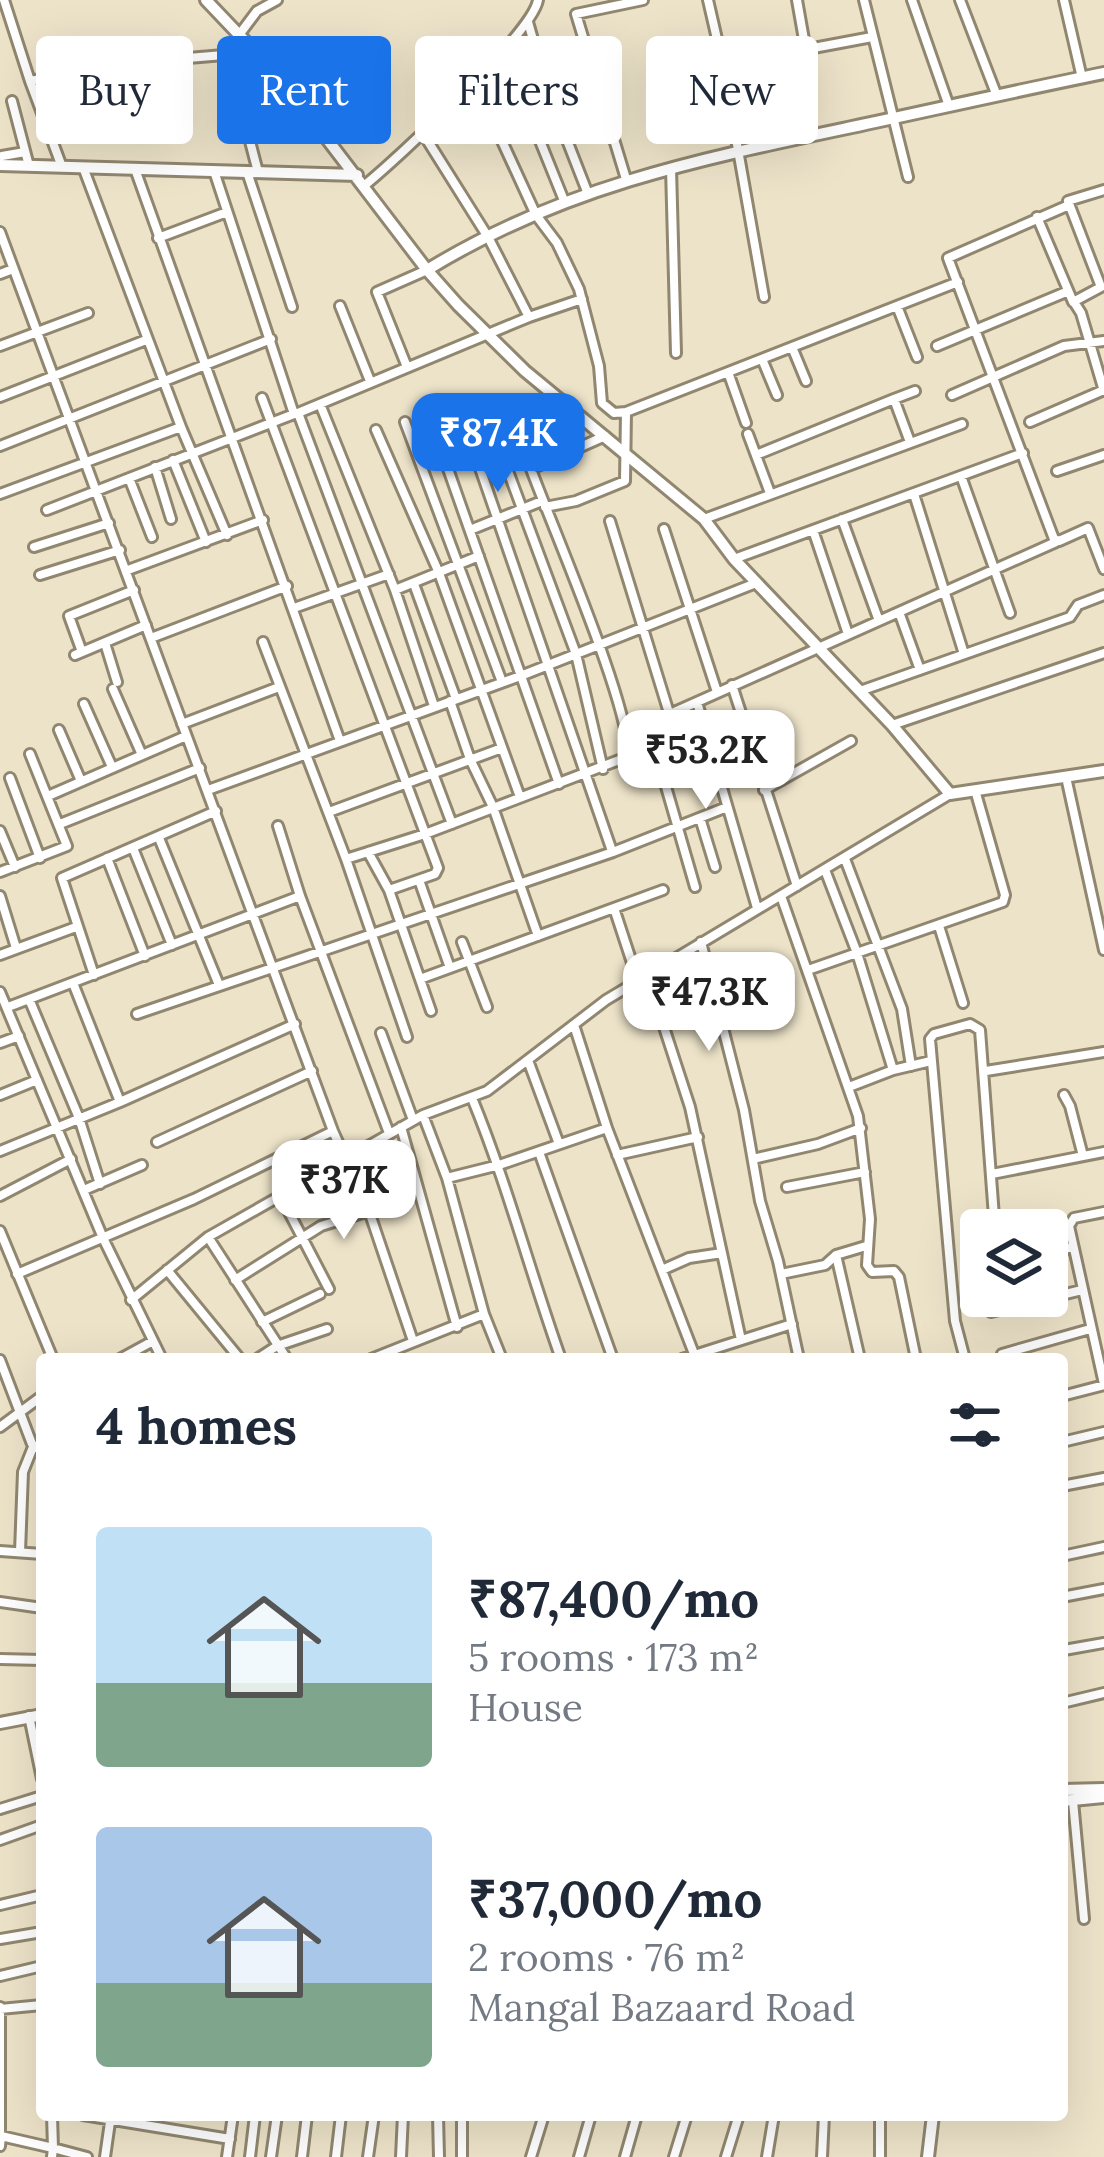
<!DOCTYPE html>
<html lang="en">
<head>
<meta charset="utf-8">
<style>
  :root { --surface:#fff; --page:#f6f6f7; --text:#1f2937; --muted:#747a83; --accent:#1a73e8 }
  body { margin:0; font-family:Lora,serif; background:var(--page); color:var(--text); height:100vh; display:flex; flex-direction:column; font-size:45px; white-space:nowrap }
  * { box-sizing:border-box; margin:0 }
  p { font-size:39px; color:var(--muted) }
  .icon { flex:none; width:66px; height:66px; fill:none; stroke:currentColor; stroke-width:2; stroke-linecap:round; stroke-linejoin:round }
  .map { position:relative; flex:1; overflow:hidden }
  .drawer { position:absolute; left:36px; top:1353px; width:1032px; height:768px; display:flex; flex-direction:column; background:var(--surface); border-radius:12px; box-shadow:0 12px 48px #0002 }
  .drawer>* { flex:none }
  .banner { position:absolute; left:36px; top:36px; width:1032px; height:108px; display:flex; gap:24px }
  .tools { position:absolute; left:960px; top:1209px; display:grid; gap:24px }
  .tools a { display:grid; place-items:center; width:108px; height:108px; border-radius:12px; background:var(--surface); box-shadow:0 12px 48px #0002; font-size:60px }
  .price { position:absolute; translate:-50% -102px; padding:0 27px; border-radius:24px; background:#fff; color:#222; font-size:39px; line-height:78px; filter:drop-shadow(0 3px 6px #0008) }
  .price::after { content:''; position:absolute; left:50%; top:72px; width:36px; height:27px; margin-left:-18px; background:inherit; clip-path:polygon(0 0,100% 0,50% 100%) }
  .price.on { background:var(--accent); color:#fff }
  ul { padding:0; list-style:none }
  li { display:flex; align-items:center; gap:36px; height:300px; padding:0 60px }
  li span { display:grid; place-items:center; flex:none; width:336px; height:240px; border-radius:12px; color:#555 }
  li>.icon { margin-inline-start:auto }
  span .icon { width:144px; height:144px; fill:#fffc; stroke-width:1 }
  li b { font-size:51px }
  h2 { display:flex; justify-content:space-between; align-items:center; height:144px; padding:0 60px; font-size:51px }
  .tag { padding:0 42px; border-radius:12px; background:var(--surface); box-shadow:0 12px 48px #0002; font-size:42px; line-height:108px }
  .tag.on { background:var(--accent); color:#fff }
  .map>svg:first-child { display:block }
  .lines { fill:none; stroke-linecap:round; stroke-linejoin:round }
  .minor-casing { stroke:#918770; stroke-width:14 }
  .tertiary-casing { stroke:#918770; stroke-width:16 }
  .minor { stroke:#fff; stroke-width:8 }
  .tertiary { stroke:#fff; stroke-width:10 }
</style>
</head>
<body>
<div class="map">
<svg width="1104" height="2157" viewBox="0 0 1104 2157">
  <rect width="100%" height="100%" fill="#ede3c9"/>
  <g class="lines">
    <!-- minor casing -->
    <g class="minor-casing">
      <path id="minor" d="M4,0L30,81
        M708,0L723,65L764,297
        M797,0L806,51
        M864,0L908,177
        M912,0L949,106
        M960,0L997,96
        M1064,0L1082,78
        M528,22L547,89L588,194
        M239,35L257,11L277,0
        M503,49L565,203
        M723,65L872,37
        M474,80L536,215L557,243L579,289L599,366L602,403L614,413L626,412
        M12,101L29,166
        M424,135L488,237L529,317
        M2,156L25,152
        M62,167L30,81L128,63L224,55L228,57L258,172
        M83,167L181,427
        M671,168L676,353
        M135,169L340,741
        M214,171L294,414L298,413L452,824
        M247,172L292,307
        M626,179L576,14L643,0
        M365,185C397,159 533,33 538,0
        M1069,205L948,258L1054,539L1059,541L1088,528L1104,569
        M1037,217L1073,302L1101,287L1068,201L1104,190
        M0,232L333,1131L369,1211L413,1341
        M158,238L227,212
        M0,274L13,269
        M1074,302L1081,313L1104,391
        M340,306L370,381
        M897,306L917,357
        M0,346L88,313
        M937,346L1066,292
        M792,347L806,381
        M762,359L777,395
        M407,367L377,292L427,270
        M728,372L746,423
        M952,395L1064,346L1104,341
        M0,397L146,340
        M262,398L438,868L435,874L389,890
        M894,399L915,391
        M320,404L395,590L434,706
        M298,413L529,317L582,299
        M405,422L502,682
        M1030,422L1104,390
        M434,429L559,784
        M376,430L439,573L520,797
        M748,434L770,493
        M495,436L576,654L603,769
        M472,445L612,851
        M0,446L271,339
        M756,455L894,399L910,442
        M173,460L206,542
        M155,467L171,519
        M1057,471L1104,455
        M961,476L1010,613
        M129,478L152,537
        M0,494L181,427L227,535
        M914,494L964,654
        M545,507L576,501L625,481L626,412L958,282
        M47,510L294,414
        M704,519L962,424
        M842,519L879,621
        M610,521L681,752
        M664,529L717,692
        M470,530L542,501
        M813,530L848,634
        M34,547L109,523
        M734,559L1023,453
        M128,570L263,520
        M40,575L120,550
        M414,584L456,699
        M395,590L479,556
        M294,608L389,574
        M899,612L920,670
        M151,638L287,586
        M263,642L346,859L407,1037
        M105,643L117,682
        M82,652L69,616L134,590
        M75,655L146,625
        M732,685L797,886
        M113,689L142,755
        M860,691L1070,617L1078,605L1104,595
        M450,701L470,759L493,807L538,936
        M697,702L757,908
        M84,704L112,767
        M670,714L1056,542
        M182,724L279,687
        M892,725L1104,653
        M59,730L81,781
        M658,759L695,887
        M1066,777L1104,950
        M10,778L40,858
        M208,790L523,675L756,583
        M764,790L851,741
        M48,796L186,736
        M329,812L502,748
        M700,818L715,867
        M60,824L200,768
        M278,826L300,896L389,1133
        M0,831L15,867
        M159,838L219,985
        M133,848L172,945
        M368,852L389,890L431,1011
        M107,858L145,956
        M346,859L425,834L627,757C636,719 549,519 531,469L605,436
        M845,859L902,1009L911,1066
        M825,870L857,953L893,1070L931,1061
        M0,872L67,846L30,754
        M419,880L450,968
        M0,896L16,948
        M781,896L858,1116L870,1219L867,1265L872,1272L894,1271L899,1277L916,1359
        M614,908L638,981
        M939,926L963,1003
        M462,942L487,1007
        M701,942L744,1110L760,1201L778,1261L799,1359
        M0,955L76,927
        M808,970L1003,902L1005,895L975,790
        M94,975L62,878L216,811
        M647,975L690,1107L741,1340
        M420,979L663,890
        M73,983L120,1102
        M0,992L103,1238L162,1359
        M29,999L79,1118L100,1184
        M8,1007L300,896
        M137,1014L613,852L727,807
        M574,1025L607,1128L696,1359
        M381,1033L413,1120
        M0,1043L19,1036
        M529,1063L559,1144
        M986,1071L1104,1052
        M849,1087L893,1070
        M0,1095L37,1080
        M1064,1095L1070,1106L1083,1156
        M472,1098C507,1183 530,1272 561,1359
        M401,1127L457,1327
        M157,1142L312,1071
        M0,1151L120,1102L295,1024
        M539,1152L613,1359
        M617,1155L698,1137
        M753,1159L818,1144L861,1128
        M992,1174L1104,1152
        M447,1178L499,1165L607,1128
        M787,1187L865,1172
        M84,1190L142,1165
        M280,1195L329,1289
        M0,1196L71,1159
        M1104,1212L1074,1218L1069,1226L1104,1384
        M0,1231L53,1359
        M208,1237L287,1359
        M1047,1253L1072,1247
        M167,1270L240,1359
        M662,1270L689,1258L722,1253
        M17,1274L194,1199L333,1131
        M781,1274L825,1265L835,1256
        M235,1280L321,1226L369,1211
        M131,1300L208,1237L423,1115L487,1091L606,1000L950,794
        M991,1312L1082,1290
        M484,1314L502,1359
        M262,1322L320,1294
        M1002,1354L1090,1329
        M120,1359L153,1341
        M257,1359L277,1346L327,1329
        M371,1359L484,1314L447,1178L423,1115
        M682,1359L792,1324
        M860,1359L836,1255L866,1246
        M965,1359L955,1321L930,1039L934,1034L970,1024L980,1030L995,1230
        M0,1360L32,1444L42,1451
        M1062,1396L1104,1385
        M0,1427L42,1396
        M1062,1442L1104,1432
        M1062,1486L1104,1478
        M0,1551L42,1554
        M20,1552L23,1472L33,1447
        M1062,1556L1104,1547
        M1062,1597L1104,1589
        M0,1602L42,1608
        M1064,1650L1104,1643
        M0,1659L42,1660
        M1062,1703L1104,1693
        M29,1716L42,1779
        M1073,1801L1084,1919
        M0,1809L42,1796
        M0,1840L42,1825
        M0,1905L42,1895
        M0,1939L42,1932
        M0,1976L42,1966
        M0,2007V2136
        M0,2009L42,2005
        M83,2115L230,2139
        M438,2115L439,2157
        M0,2146L1,2136L53,2148L52,2115
        M52,2157L53,2148L87,2157
        M105,2157L111,2115
        M227,2157L233,2115
        M250,2157L255,2115
        M271,2157L277,2115
        M302,2157L307,2115
        M336,2157L341,2115
        M368,2157L374,2115
        M401,2157L403,2115
        M462,2157V2115
        M531,2157L544,2115
        M579,2157L591,2115
        M625,2157L637,2115
        M674,2157L687,2115
        M726,2157L739,2115
        M767,2157L774,2115
        M822,2157L824,2115
        M880,2157V2115"/>
    </g>
    <!-- tertiary casing -->
    <g class="tertiary-casing">
      <path id="tertiary" d="M206,0L282,80L427,270L458,305L525,371L704,519L734,559L892,725L950,794L1104,771
        M0,165L357,175
        M427,270C562,187 700,159 852,127C936,109 1020,90 1104,73
        M0,1723L42,1715
        M1062,1790L1104,1789
        M1062,1801L1104,1797
        M928,2157L933,2115"/>
    </g>
    <!-- minor -->
    <use href="#minor" class="minor"/>
    <!-- tertiary -->
    <use href="#tertiary" class="tertiary"/>
  </g>
</svg>
<div class="tools">
<a><svg class="icon" aria-label="layers" viewBox="0 0 24 24"><path d="M12 4l9 5-9 5-9-5zM3 14l9 5 9-5"/></svg></a>
</div>
<b class="price on" style="left:498px;top:495px">₹87.4K</b>
<b class="price" style="left:706px;top:812px">₹53.2K</b>
<b class="price" style="left:709px;top:1054px">₹47.3K</b>
<b class="price" style="left:344px;top:1242px">₹37K</b>
<div class="banner">
<a class="tag">Buy</a>
<a class="tag on">Rent</a>
<a class="tag">Filters</a>
<a class="tag">New</a>
</div>
<section class="drawer">
<h2>4 homes<svg class="icon" aria-label="filters" viewBox="0 0 24 24"><path d="M4 7h16M4 17h16"/><circle cx="9" cy="7" r="2"/><circle cx="15" cy="17" r="2"/></svg></h2>
<ul>
<li><span style="background:linear-gradient(#bfe0f5 65%,#7fa58c 0)"><svg class="icon" aria-label="home" viewBox="0 0 24 24"><path d="M3 11l9-7 9 7M6 9v11h12V9"/></svg></span><div><b>₹87,400/mo</b><p>5 rooms · 173 m²</p><p>House</p></div></li>
<li><span style="background:linear-gradient(#a9c7e8 65%,#7fa58c 0)"><svg class="icon" aria-label="home" viewBox="0 0 24 24"><path d="M3 11l9-7 9 7M6 9v11h12V9"/></svg></span><div><b>₹37,000/mo</b><p>2 rooms · 76 m²</p><p>Mangal Bazaard Road</p></div></li>
</ul>
</section>
</div>
</body>
</html>
